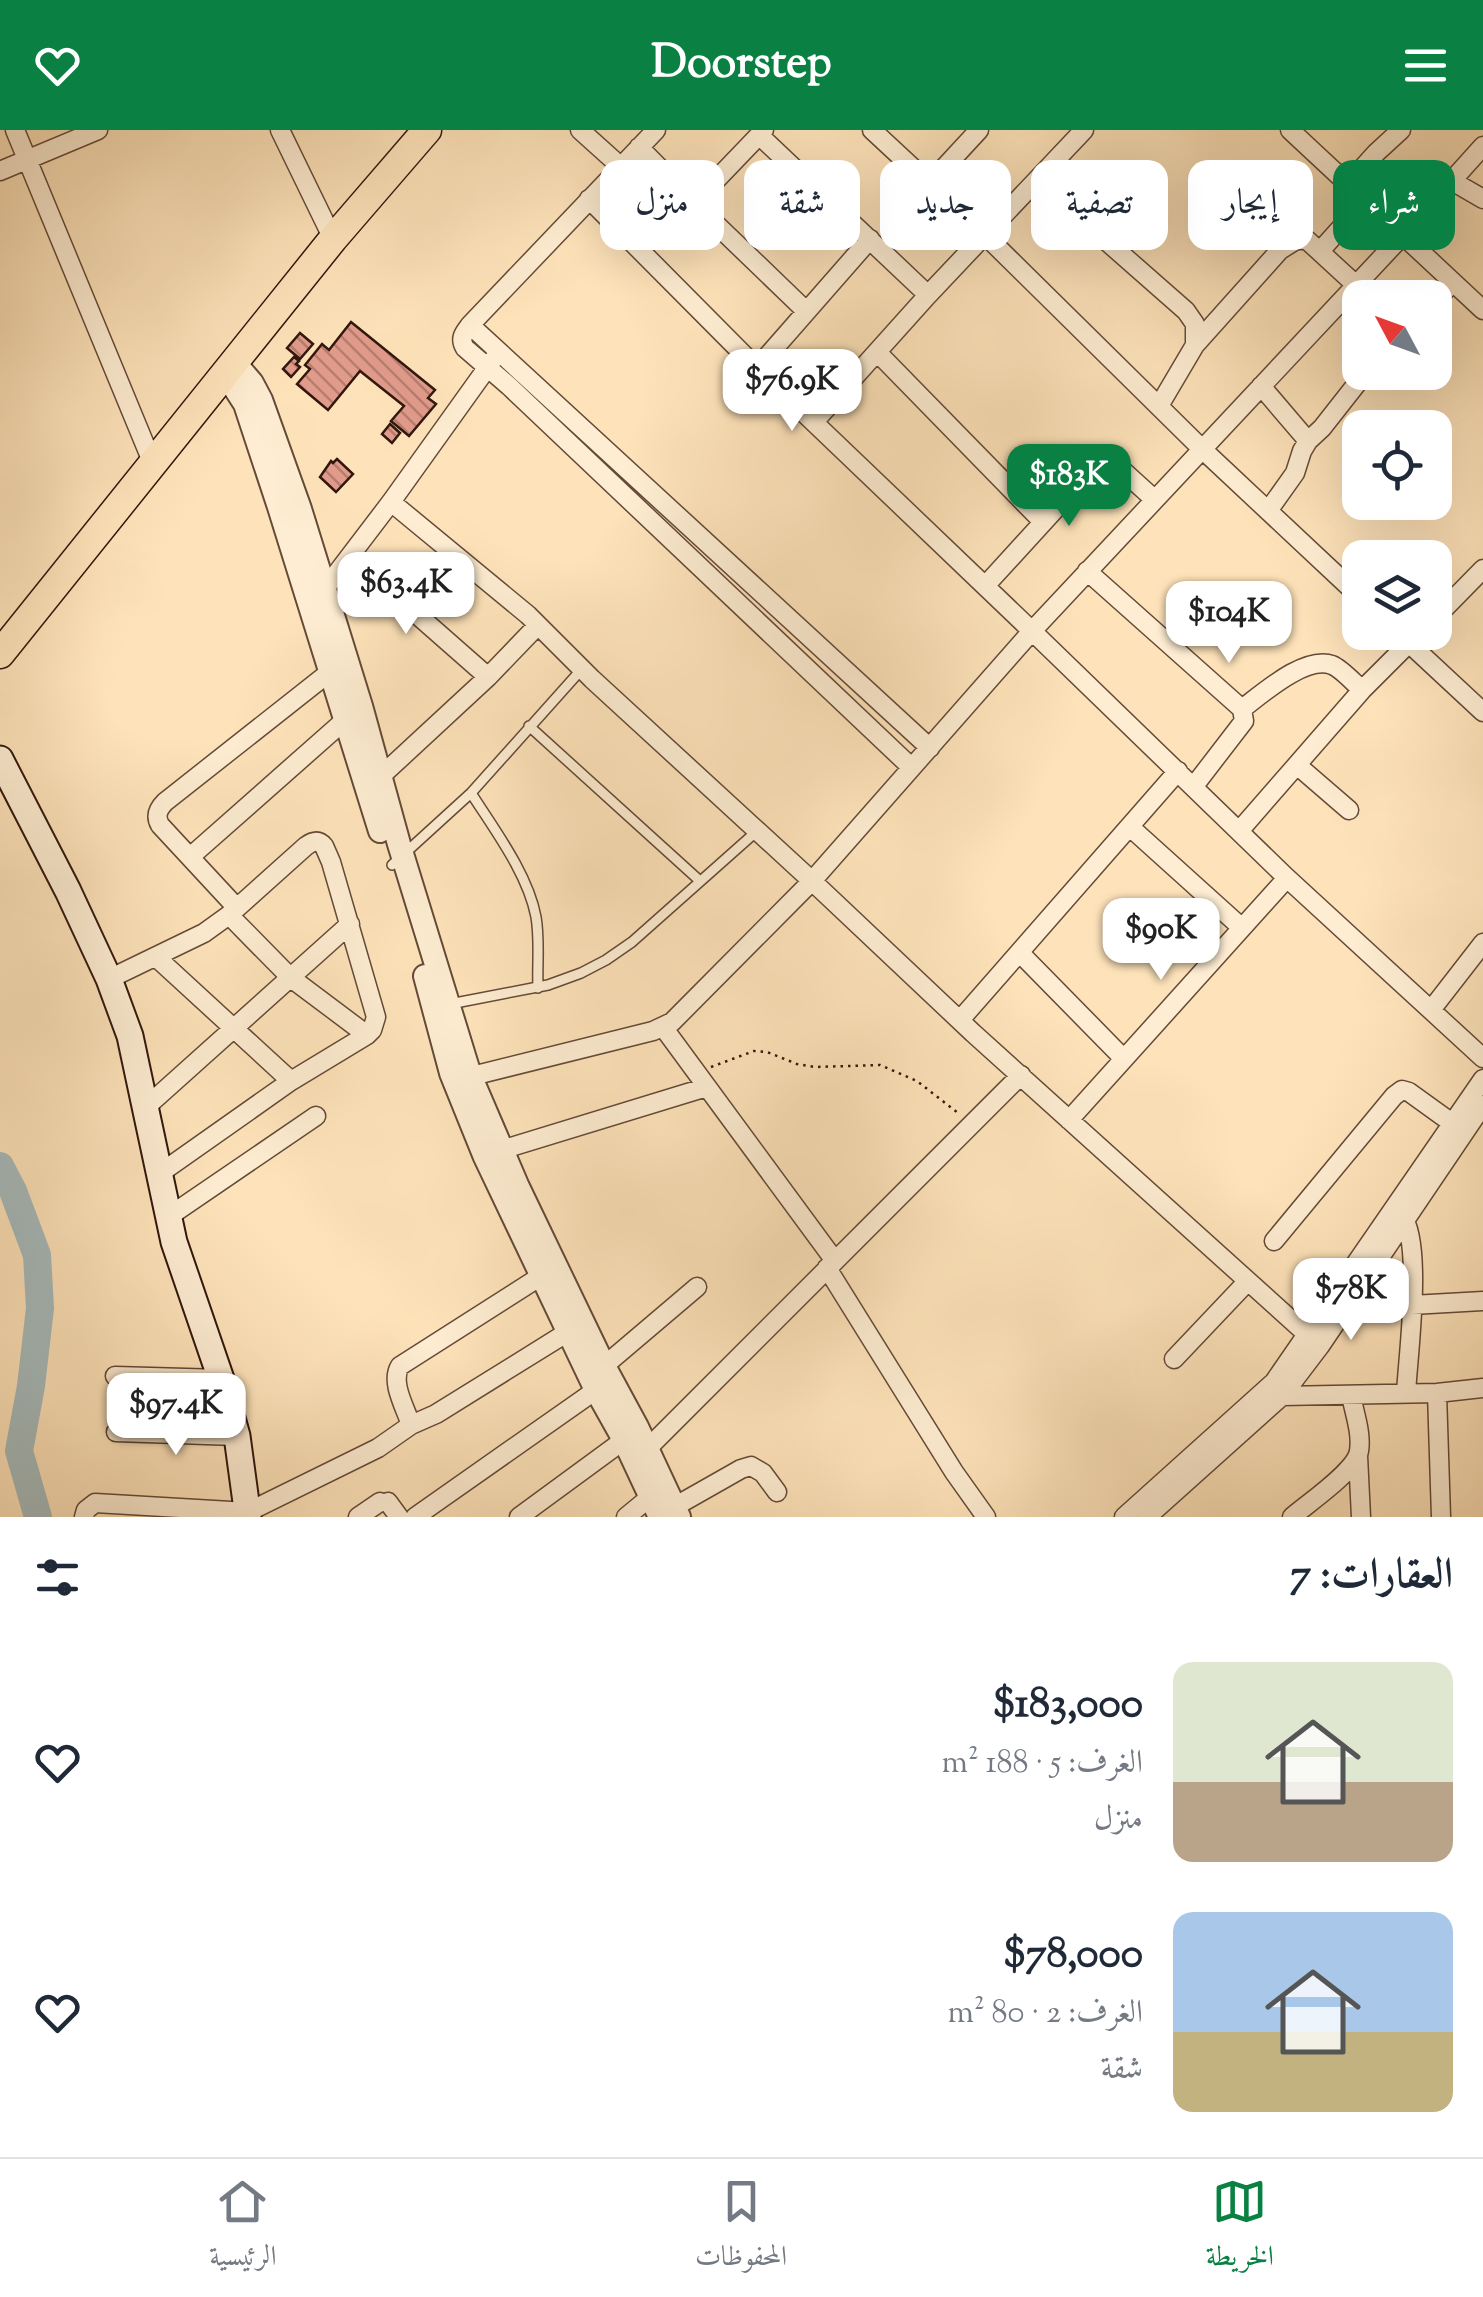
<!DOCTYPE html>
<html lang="ar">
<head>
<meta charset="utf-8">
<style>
  :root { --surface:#fff; --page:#f2f2f3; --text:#1f2937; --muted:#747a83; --line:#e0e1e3; --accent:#0b8043 }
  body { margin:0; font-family:"Sorts Mill Goudy",Amiri,serif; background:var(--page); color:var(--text); direction:rtl; height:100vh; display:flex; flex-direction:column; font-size:38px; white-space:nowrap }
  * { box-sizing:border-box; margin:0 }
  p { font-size:32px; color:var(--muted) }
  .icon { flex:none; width:55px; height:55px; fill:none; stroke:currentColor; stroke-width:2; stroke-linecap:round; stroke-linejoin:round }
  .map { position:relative; height:1387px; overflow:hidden; direction:ltr }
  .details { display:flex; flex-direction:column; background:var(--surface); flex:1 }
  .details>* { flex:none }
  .hud { position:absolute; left:30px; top:30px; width:1425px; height:90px; direction:rtl; display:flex; gap:20px }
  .needle { width:65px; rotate:311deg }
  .controls { position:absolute; left:1342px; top:150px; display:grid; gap:20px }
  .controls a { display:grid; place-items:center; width:110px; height:110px; border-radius:20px; background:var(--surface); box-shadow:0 10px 40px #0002; font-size:50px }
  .price { position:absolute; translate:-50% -85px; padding:0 22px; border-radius:20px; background:#fff; color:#222; font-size:32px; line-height:65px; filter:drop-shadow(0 2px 5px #0008) }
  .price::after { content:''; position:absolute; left:50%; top:60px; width:30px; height:22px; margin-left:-15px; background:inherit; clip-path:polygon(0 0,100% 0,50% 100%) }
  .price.current { background:var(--accent); color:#fff }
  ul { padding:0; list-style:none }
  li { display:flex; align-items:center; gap:30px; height:250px; padding:0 30px }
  li span { display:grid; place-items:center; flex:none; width:280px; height:200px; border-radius:20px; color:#555 }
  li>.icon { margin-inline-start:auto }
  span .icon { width:120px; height:120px; fill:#fffc; stroke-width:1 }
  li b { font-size:42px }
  h2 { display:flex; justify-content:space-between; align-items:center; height:120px; padding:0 30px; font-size:42px }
  .pill { padding:0 35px; border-radius:20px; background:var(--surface); box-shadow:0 10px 40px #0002; font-size:35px; line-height:90px }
  .pill.current { background:var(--accent); color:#fff }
  header { display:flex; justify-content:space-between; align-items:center; height:130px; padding:0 30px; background:var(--accent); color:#fff; font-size:45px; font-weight:800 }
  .dock { display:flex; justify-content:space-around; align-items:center; height:140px; border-top:2px solid var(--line); background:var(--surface); font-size:28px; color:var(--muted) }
  .dock a { display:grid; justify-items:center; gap:5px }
  .dock .current { color:var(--accent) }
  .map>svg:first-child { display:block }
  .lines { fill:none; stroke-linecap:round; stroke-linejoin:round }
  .river { stroke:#a6bbbc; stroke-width:28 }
  .building { fill:url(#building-back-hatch); stroke:#31170d; stroke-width:2.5 }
  .service-casing { stroke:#644a38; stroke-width:12 }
  .minor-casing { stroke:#644a38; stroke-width:21 }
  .tertiary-casing { stroke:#644a38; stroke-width:26 }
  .secondary-casing { stroke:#31170d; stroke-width:29 }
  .primary-casing { stroke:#31170d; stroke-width:31 }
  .path { stroke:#31170d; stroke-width:2.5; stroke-dasharray:2.5 5; stroke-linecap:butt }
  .service { stroke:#feedd2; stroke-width:9 }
  .minor { stroke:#feedd2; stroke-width:18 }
  .tertiary { stroke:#feedd2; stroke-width:22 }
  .secondary { stroke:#feedd2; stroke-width:25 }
  .primary { stroke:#fee3ba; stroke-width:28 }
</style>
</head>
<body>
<header><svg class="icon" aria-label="menu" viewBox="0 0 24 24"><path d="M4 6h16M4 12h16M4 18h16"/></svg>Doorstep<svg class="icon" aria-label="heart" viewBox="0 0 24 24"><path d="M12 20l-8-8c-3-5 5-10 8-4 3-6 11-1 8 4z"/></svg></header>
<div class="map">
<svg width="1483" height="1387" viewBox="0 0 1483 1387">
  <defs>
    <pattern id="building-back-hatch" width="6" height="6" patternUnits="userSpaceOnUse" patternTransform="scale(2.5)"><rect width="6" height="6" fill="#e19b8b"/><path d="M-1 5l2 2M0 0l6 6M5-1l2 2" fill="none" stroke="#b77d70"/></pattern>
  </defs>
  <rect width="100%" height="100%" fill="#fee3ba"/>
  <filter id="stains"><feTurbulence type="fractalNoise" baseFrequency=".002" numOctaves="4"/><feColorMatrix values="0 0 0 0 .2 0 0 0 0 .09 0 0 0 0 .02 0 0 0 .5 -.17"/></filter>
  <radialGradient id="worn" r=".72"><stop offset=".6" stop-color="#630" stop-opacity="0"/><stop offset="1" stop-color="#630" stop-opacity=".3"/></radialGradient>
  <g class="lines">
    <!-- river -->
    <path class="river" d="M0,1036L13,1061L37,1125L40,1178L31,1256L19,1321L38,1387"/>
  </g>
  <!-- building -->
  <path class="building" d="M351,192L435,260L428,268L436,274L409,306L391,291L404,276L360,241L328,280L297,254L310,239L305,235L322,214L329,220Z
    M300,203L313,214L300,229L287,218Z
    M294,227L299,231L296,234L300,237L291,247L283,239Z
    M390,294L400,303L392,313L382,304Z
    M337,329L353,344L336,362L320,347L331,331L333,333Z"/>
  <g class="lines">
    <!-- service casing -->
    <g class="service-casing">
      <path id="service" d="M529,596L700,751
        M471,663C494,699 528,744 536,787C540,810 537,834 538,858
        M392,735L471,663L581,540
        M450,874L548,855L581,843L606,830L632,812L757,701"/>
    </g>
    <!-- minor casing -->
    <g class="minor-casing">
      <path id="minor" d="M15,0L153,334
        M280,0L333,109
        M580,0L620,36
        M656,0L470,195C464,203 459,208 465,218L509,256L911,637
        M872,0L985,105L1201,318L1360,467
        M1290,0L1483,180
        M759,5L928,165
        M639,17L694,73L764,0
        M0,41L98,0
        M1037,50L1186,181L1195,194V215L1159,276
        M1452,51L1483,69
        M930,53L979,0
        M1348,54L1376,23L1401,0
        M589,69L757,238L1032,501L1403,105L1483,16
        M694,73L806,181
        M1320,121L1366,70
        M1435,171L1453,152
        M470,195L930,618
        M1195,215L1280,120L1296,110H1307L1356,155
        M877,222L1043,392
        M757,238L870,109
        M1261,256L1308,311
        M814,292L928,165L1084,0
        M391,372L528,485L592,549L812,751L973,903L1320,1216
        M1268,381L1295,343L1302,321L1308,311L1322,298L1366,242
        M1087,441L1242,579L1244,591L1194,656
        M336,445L390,463L397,467L488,547
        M985,456L1102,328L1111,330L1154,369
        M321,464L391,372L492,231
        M1435,488L1483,439
        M1397,502L1483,582
        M1242,579C1262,564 1305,525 1332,535C1342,539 1354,553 1362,560
        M1298,636L1349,680
        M380,647L488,547L538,495
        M1130,697L1242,798
        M1240,700L1362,560L1420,502
        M190,727L345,590
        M237,778L160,695C155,686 158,679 165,672L331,541
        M229,785L291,848L367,905
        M1020,823L1124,929
        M156,827L291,951
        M109,849L204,803L229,785L306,716C313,711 318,709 324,716L331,732L376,887L372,900L367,905L291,951L159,1044
        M1431,880L1483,813
        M960,890L1178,641
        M663,897L835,1131
        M460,949L653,901L672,892L812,751L1032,501L1287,748L1483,928
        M146,977L350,794
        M1069,990L1287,748
        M501,1020L707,957
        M1402,1086C1423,1113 1408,1226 1406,1263
        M168,1087L316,986
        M1274,1111L1394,966L1402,960L1409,962L1452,993
        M827,1138L954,1342L986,1387
        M1412,1175L1483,1171
        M1174,1229L1247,1152
        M604,1236L697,1157
        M115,1246L221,1249
        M1437,1263L1441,1387
        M1274,1264L1282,1266L1437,1263L1483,1258
        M411,1295C405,1277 390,1252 400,1236L549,1141
        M116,1302L237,1306
        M1358,1326L1361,1387
        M639,1327L1021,945
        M388,1372L399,1387
        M674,1377L741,1339L751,1336L763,1343L777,1362
        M84,1387L86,1380L95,1373L248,1382L378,1318L411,1295L436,1284L576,1197
        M358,1387L380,1372
        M415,1387L596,1260
        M519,1387L624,1310
        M626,1387L660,1359
        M1124,1387L1274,1252L1483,949
        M1147,1387L1282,1266L1320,1216L1483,975
        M1292,1387C1308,1373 1356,1341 1359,1321C1362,1303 1354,1282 1351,1265"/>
    </g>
    <!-- tertiary casing -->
    <g class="tertiary-casing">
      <path id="tertiary" d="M234,232L252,253L261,270L300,379L361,576L399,714L470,945L518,1057L604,1236L637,1297L679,1387
        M225,243L245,274L279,377L380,701
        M425,846L451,943L485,1027L596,1260L624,1310L660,1387"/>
    </g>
    <!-- secondary casing -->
    <g class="secondary-casing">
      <path id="secondary" d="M0,629L68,761L109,849L130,906L174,1112L221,1249L237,1306L248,1387"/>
    </g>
    <!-- primary casing -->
    <g class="primary-casing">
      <path id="primary" d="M0,524L333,109L427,0"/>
    </g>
    <!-- path -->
    <path class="path" d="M711,937L754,921L767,922L797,934L815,937L880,935L917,951L958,983"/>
    <!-- service -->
    <use href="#service" class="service"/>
    <!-- minor -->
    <use href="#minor" class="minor"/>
    <!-- tertiary -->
    <use href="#tertiary" class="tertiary"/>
    <!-- secondary -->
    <use href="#secondary" class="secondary"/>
    <!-- primary -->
    <use href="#primary" class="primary"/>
  </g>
  <rect width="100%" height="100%" filter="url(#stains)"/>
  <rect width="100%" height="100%" fill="url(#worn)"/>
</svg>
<div class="controls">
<a><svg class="needle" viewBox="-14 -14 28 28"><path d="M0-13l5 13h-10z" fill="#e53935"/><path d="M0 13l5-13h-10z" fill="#747a83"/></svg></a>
<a><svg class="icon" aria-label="locate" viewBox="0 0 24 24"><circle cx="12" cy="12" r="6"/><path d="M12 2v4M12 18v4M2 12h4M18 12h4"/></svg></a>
<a><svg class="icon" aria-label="layers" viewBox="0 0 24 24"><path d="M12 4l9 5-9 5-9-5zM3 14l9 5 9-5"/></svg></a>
</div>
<b class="price" style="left:792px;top:304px">$76.9K</b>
<b class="price current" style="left:1069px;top:399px">$183K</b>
<b class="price" style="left:406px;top:507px">$63.4K</b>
<b class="price" style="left:1229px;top:536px">$104K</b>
<b class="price" style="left:1161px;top:853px">$90K</b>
<b class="price" style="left:1351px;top:1213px">$78K</b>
<b class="price" style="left:176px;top:1328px">$97.4K</b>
<div class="hud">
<a class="pill current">شراء</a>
<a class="pill">إيجار</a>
<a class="pill">تصفية</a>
<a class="pill">جديد</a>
<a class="pill">شقة</a>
<a class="pill">منزل</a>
</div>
</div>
<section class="details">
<h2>العقارات: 7<svg class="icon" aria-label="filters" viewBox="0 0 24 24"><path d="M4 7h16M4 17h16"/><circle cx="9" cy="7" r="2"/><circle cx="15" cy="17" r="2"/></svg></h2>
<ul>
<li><span style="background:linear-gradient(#dfe7d0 60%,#b9a48a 0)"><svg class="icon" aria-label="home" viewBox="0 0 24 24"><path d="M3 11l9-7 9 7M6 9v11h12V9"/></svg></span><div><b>$183,000</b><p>الغرف: 5 · 188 m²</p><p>منزل</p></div><svg class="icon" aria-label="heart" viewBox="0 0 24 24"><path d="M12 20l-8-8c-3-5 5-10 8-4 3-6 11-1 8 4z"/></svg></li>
<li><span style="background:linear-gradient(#a9c7e8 60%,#c2b280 0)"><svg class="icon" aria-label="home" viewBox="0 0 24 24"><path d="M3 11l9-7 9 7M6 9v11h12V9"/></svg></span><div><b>$78,000</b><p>الغرف: 2 · 80 m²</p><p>شقة</p></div><svg class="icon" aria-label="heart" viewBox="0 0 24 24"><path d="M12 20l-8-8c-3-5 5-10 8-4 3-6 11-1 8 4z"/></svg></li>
</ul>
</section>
<nav class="dock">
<a class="current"><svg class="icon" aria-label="map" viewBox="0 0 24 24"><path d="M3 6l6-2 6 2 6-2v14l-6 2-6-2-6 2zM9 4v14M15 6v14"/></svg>الخريطة</a>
<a><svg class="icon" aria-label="saved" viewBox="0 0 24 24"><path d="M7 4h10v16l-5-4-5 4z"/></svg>المحفوظات</a>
<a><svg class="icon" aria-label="home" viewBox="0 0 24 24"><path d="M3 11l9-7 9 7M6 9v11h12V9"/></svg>الرئيسية</a>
</nav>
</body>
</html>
